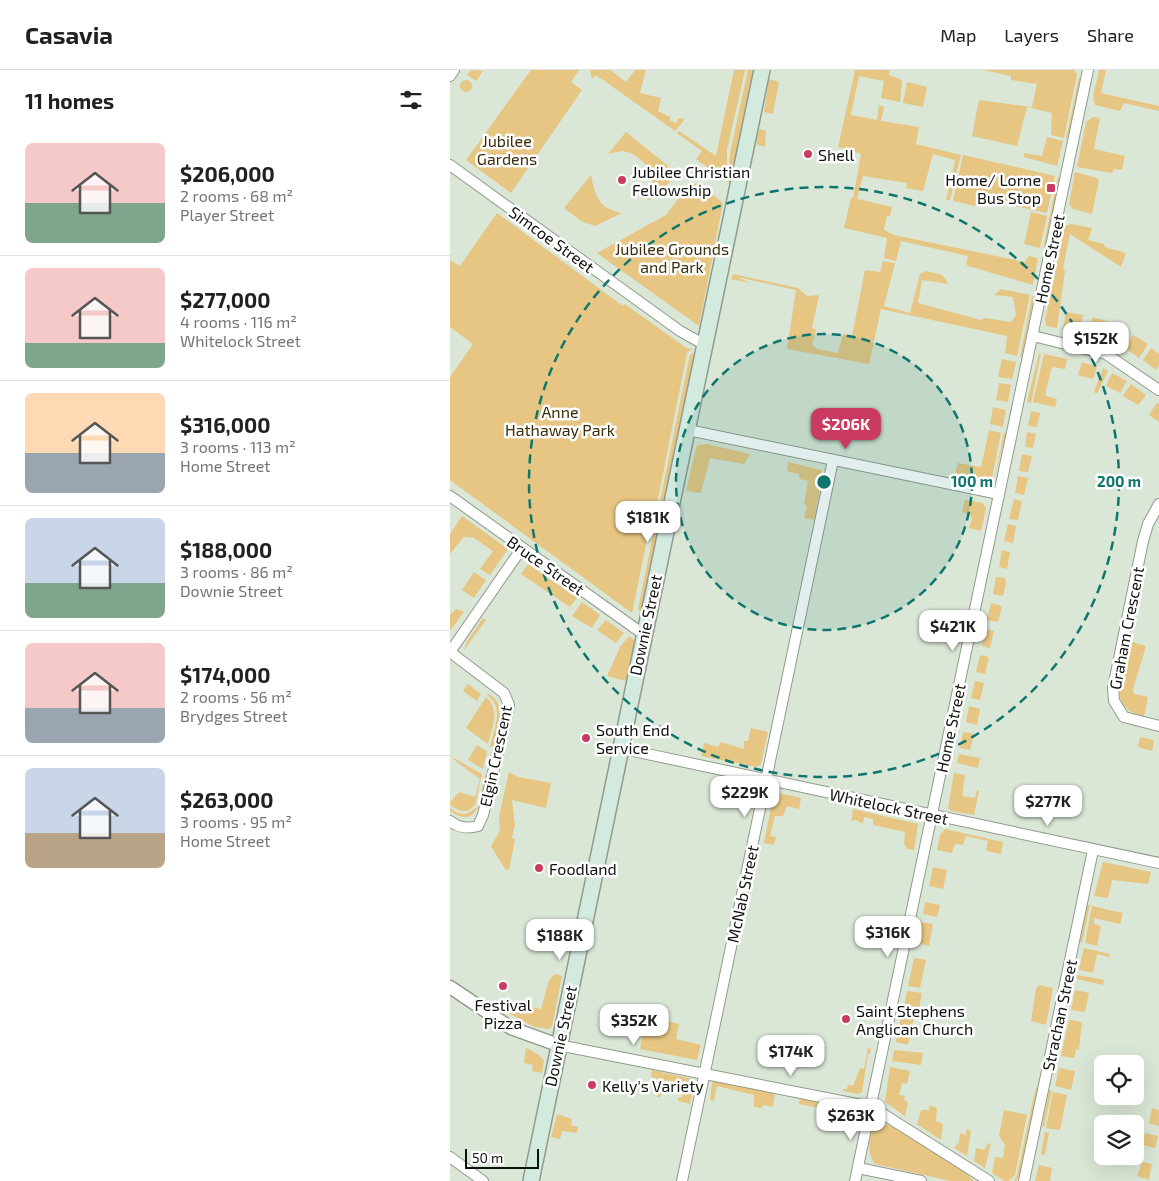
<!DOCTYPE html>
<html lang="en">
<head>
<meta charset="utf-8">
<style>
  :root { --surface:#fff; --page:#f2f2f2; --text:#202124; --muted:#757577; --line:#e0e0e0; --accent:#ca3b62 }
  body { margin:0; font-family:"Exo 2",sans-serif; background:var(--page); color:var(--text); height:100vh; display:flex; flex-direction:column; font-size:19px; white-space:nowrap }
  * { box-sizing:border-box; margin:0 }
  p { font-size:16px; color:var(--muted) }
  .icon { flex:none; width:28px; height:28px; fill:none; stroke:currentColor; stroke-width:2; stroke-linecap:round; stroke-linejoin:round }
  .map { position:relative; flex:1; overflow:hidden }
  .sheet { display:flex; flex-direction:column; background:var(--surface); width:450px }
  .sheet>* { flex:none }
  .buttons { position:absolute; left:644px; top:985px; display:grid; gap:10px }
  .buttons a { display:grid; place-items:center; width:50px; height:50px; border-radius:8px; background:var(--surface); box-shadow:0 5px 20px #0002; font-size:25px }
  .scale { position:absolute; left:15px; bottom:12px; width:74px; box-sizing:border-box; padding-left:5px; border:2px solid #0d110c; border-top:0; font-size:14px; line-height:18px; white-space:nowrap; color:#0d110c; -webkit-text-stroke:4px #fff; paint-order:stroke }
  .price { position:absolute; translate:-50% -42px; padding:0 11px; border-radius:10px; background:#fff; color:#222; font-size:16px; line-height:32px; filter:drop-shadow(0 1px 2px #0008) }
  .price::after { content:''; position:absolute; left:50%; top:30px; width:15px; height:11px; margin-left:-8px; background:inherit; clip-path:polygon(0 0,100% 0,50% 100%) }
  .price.selected { background:var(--accent); color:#fff }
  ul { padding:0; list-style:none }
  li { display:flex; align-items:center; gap:15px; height:125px; padding:0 25px }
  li+li { border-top:1px solid var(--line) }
  li span { display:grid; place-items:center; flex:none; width:140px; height:100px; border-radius:8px; color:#555 }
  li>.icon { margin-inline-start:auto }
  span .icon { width:60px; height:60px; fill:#fffc; stroke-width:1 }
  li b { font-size:21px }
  h2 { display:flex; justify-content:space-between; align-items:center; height:60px; padding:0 25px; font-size:21px }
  header { display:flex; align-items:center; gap:30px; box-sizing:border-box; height:70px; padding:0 25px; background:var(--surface); border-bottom:1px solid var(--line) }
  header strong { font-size:24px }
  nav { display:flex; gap:28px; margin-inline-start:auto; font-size:18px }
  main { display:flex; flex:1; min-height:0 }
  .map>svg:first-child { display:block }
  .green { fill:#e6c682 }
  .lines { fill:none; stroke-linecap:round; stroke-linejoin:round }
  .minor-casing { stroke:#919b8c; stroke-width:12 }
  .tertiary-casing { stroke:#919b8c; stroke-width:15 }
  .secondary-casing { stroke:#919b8c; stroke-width:18 }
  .minor { stroke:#fff; stroke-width:10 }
  .tertiary { stroke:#fff; stroke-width:12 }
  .secondary { stroke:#d3eadf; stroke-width:15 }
  .ring { fill:none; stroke:#0f766e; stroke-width:2.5; stroke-dasharray:9 6 }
  .poi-dot { fill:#ca3b62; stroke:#fff; stroke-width:2 }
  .labels { text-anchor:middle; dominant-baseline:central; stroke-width:5; stroke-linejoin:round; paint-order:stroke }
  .park-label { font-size:16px; fill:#3c2e0a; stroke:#fff }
  .poi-label { font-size:16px; fill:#0d110c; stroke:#fff; text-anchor:start }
  .street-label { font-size:16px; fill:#0d110c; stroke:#fff }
  .centre { fill:#0f766e; stroke:#fff; stroke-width:2.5 }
  .ring-label { font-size:15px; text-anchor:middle; font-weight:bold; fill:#0f766e; stroke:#fff; stroke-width:5; stroke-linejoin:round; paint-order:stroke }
</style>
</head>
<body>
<header>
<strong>Casavia</strong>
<nav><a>Map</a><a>Layers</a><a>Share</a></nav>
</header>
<main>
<section class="sheet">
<h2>11 homes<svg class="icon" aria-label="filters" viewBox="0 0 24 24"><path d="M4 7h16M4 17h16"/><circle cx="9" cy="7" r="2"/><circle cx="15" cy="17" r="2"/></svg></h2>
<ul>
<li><span style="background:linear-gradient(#f6c9c9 60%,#7fa58c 0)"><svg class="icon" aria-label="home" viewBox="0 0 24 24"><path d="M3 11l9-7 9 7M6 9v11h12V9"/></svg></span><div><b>$206,000</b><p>2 rooms · 68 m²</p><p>Player Street</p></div></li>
<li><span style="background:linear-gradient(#f6c9c9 75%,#7fa58c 0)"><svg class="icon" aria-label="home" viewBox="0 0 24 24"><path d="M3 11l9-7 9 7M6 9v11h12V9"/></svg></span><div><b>$277,000</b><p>4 rooms · 116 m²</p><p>Whitelock Street</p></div></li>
<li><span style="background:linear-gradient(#ffd9b3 60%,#9aa5b1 0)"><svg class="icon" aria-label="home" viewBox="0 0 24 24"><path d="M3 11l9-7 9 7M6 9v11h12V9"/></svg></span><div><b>$316,000</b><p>3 rooms · 113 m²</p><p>Home Street</p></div></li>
<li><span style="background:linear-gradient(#c9d6e8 65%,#7fa58c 0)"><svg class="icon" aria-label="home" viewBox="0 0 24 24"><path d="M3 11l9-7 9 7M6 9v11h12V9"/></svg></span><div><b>$188,000</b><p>3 rooms · 86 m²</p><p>Downie Street</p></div></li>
<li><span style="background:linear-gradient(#f6c9c9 65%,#9aa5b1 0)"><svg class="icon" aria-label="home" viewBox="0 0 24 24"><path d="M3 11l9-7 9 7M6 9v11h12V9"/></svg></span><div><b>$174,000</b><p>2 rooms · 56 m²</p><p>Brydges Street</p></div></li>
<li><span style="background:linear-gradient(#c9d6e8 65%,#b9a48a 0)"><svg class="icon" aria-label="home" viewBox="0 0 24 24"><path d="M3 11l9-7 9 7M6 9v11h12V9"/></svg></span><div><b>$263,000</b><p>3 rooms · 95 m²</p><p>Home Street</p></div></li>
</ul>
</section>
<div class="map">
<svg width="709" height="1111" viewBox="0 0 709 1111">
  <rect width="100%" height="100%" fill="#dae6d6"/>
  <!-- green -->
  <path class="green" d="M21,0L33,1L26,11L17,5Z
    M81,0H129L121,12L132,20L61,123L16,90Z
    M140,0H160L176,12L185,0H196L190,23L211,28L208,41L220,47V51L227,53L228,48L235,49L225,61L153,10L145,5L142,9Z
    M284,0H295L277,80V112L246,89L252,81L227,63L229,61L266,86Z
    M298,0H308L283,114L278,112L280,83Z
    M405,0H440L439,5L452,10L450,32L431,28L434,11L409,6L401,45L427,50L429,35L434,37L431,51L469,57L466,74L511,85L500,130H496L505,90L483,84L473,121L456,118L457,113L413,106L407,129L442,137L440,146H437L434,160L444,165L575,192L579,186L588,188L583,215L518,196L516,194L518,186L451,171L446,191L434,188L437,168L394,158L401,128H403L411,84L388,77Z
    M533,0H624L627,4L614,68L601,65L602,43L577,37L567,76L522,66L529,30L582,37L587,14L561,10V6Z
    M649,0H656L651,23L709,36V41L674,33L670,41L645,35L643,27Z
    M629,7L630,9L618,69H616Z
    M319,9L329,12L323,44L314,42Z
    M10 16a6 6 0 1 1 12 0a6 6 0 1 1-12 0Z
    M457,12L477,17L473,37L453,33Z
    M643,47L650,48L644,79L675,86L672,100L664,99L662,103L627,97L636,52Z
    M309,59L316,61L315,77L306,74Z
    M176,62L227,103L211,122L198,131L197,129C211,110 195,85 173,81C169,81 163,83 158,84Z
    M597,67L613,71L607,96L574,87V83L592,86Z
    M513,85L605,106L597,143L528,128L525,136L503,131Z
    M625,102L647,108L649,111L642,144L623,139L619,134Z
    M141,105C145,126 149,139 172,143L145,156L131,151L114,138Z
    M608,107L610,108L595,177L593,178Z
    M248,113L273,133L249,256L147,183L216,145L238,116Z
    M581,142L597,146L590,178L574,174Z
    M47,143L173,236L174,234L179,237L238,279L243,278L237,283L201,464L198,465L182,543L0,410V307L23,274L0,257V190L10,196Z
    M621,154L642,158L638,170L654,174L655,177L676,183L671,197L620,164L613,198L615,201L607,258L596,256L595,250L615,156Z
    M433,191L445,193L434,236L460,243L470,204L476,201L492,205L499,214L472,210L468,233L531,250L535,248L561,252L566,245L563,227L544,225L551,219L580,225L567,286L555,283L557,266L431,239L419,294L337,279L346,220L287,207L300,213L281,209L283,204L348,218L357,226L369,225L362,258L366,259L362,275L367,279L388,283L393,264L402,266L415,200L430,202Z
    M582,226L584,227L572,286L570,287Z
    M616,242L633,245L629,263L613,259Z
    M643,247L659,252L654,270L638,265Z
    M665,255L678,261L671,277L657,271Z
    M683,265L698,274L689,288L675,278Z
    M701,278L709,284V296L706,300L693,290Z
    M246,281L193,546L188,539L239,289L240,285Z
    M589,283L591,284L581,333L577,332Z
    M594,284L617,289L615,299L602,297L596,320V326L607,329L605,337L583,332Z
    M552,289L566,292L562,309L548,307Z
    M632,292L647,297L643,309L628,305Z
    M653,298L658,301L647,324L644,322Z
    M662,303L677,311L670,323L656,316Z
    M549,313L561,315L558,332L546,330Z
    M681,314L696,325L688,335L673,326Z
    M707,333L709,334V352L699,345Z
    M543,337L556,340L553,357L540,354Z
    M581,341L590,343L587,357L578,356Z
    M539,360L551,363L542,408L540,410L505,404L508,393L531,397Z
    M577,362L586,364L583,378L575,377Z
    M554,363H556L544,410V409Z
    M257,374L300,384L294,394L260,388L251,423L236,421L246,378L248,375Z
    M572,384L582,386L578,402L569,401Z
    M338,392L371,400L373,406L364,450L354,448L357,436L354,434L358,411L350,409L349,404L337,401Z
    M568,406L578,408L574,425L565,423Z
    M564,429L572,431L568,450L559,449Z
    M515,430L533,433L536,438L531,461L519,458L522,449L520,445L512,442Z
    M12,446L58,479L40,505L30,499L43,481L24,468L14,467L0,484V464Z
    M558,454L566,456L563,473L554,471Z
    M552,480L560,482L557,499L549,497Z
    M83,491L130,522L127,525L81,492Z
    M78,494L127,528L120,537L71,504Z
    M24,502L36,510L24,528L12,520Z
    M546,507L555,508L556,513L553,526L543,524Z
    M132,532L150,545L142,558L122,546Z
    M541,533L552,536L548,552L537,550Z
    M6,539L14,542L0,561V545Z
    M33,548L36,550L14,580L16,573Z
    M156,550L174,563L166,573L147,560Z
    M536,559L544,561L540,578L532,576Z
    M179,566L185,571L176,611L157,606L170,577Z
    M679,571L696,576L683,619L684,624L698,627L694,647C663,638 668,620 674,594L676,595L677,592L675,591Z
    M530,585L539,587L535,604L526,602Z
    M525,611L534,613L530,630L521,628Z
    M18,614L31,624L27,631L13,621Z
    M39,624C58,635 47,659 43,677L40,676C44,658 55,638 37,625Z
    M36,627C51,640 42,657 38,674L16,658Z
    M519,636L530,639L527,655L516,652Z
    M301,658L318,662L311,694L307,697L251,686L254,673L268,677L271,672L294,679V671H298Z
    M513,662L524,664L520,680L510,678Z
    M690,667L704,670L702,681L688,677Z
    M27,675L37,681L33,699L18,690Z
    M509,684L530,688L528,698L507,693Z
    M4,688L32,704L25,735C16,745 9,741 0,735V732L9,722L25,727L30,709L3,689Z
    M59,702L68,707L101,713L96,738L62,730L65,755L62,768L65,769L59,800L55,799L41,776L50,761L49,746Z
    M504,703L515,705L512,726L525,728L527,720H529L524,745L501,741L498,738Z
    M35,705L37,707C32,727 28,761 0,741V738L7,743L16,744L28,737Z
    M328,723L351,728L349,739L337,736L333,746H325L320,766L326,767L324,775L314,773L323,727Z
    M403,739L468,754L464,780L457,779L454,773L455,762L423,755V749L414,747L413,754L406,750L401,751Z
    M495,759L553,772L551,784L536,781L538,771L516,766L513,775L505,774L502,783L487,780L490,765Z
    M653,792L701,802L698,814L662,810L658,828L644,826Z
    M483,797L497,800L493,819L479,816Z
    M475,832L490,835L487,847L473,844Z
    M637,835H640L632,873L630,872Z
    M642,836L673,843L670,854L644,848V854L651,856L647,876L635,873Z
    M471,852L483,854L479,876L467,873Z
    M634,878L660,884L659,887L647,884L643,903L629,900Z
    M464,888L476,890L470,918L458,916Z
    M105,904L112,906L102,957L99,959L84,957L57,942L67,934L91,939L99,910Z
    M628,905L654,910L653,915L627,909Z
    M589,915L603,918L596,955L581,951L586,919Z
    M625,920L639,923L635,942L621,940Z
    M457,921L472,923L469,939L454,936Z
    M197,946L229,954L226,969L251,975L247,990L190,979Z
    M451,946L464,948L458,975L446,972Z
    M619,950L632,952L629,979L626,980L624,988L611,986Z
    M76,978L89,985L94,991L92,1003L82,1001L83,995L74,993Z
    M418,978L421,979L420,984H418L412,1022L408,1024L393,1021V1019H397L398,1015L403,1016L410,998L414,999Z
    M444,980L473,983L471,995L442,991Z
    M440,997L460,1001L457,1014L452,1013L449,1025L455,1026L454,1030L458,1032L455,1046L435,1032Z
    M609,998L625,1001L621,1020L605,1016Z
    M202,1000L242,1009L244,1011L240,1034L228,1031V1028L232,1027L234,1014L216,1010L210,1027H207L210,1009L201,1007Z
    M266,1010L325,1023L323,1037L314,1035L311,1038L304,1037V1025L267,1016L264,1031L260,1030L262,1013Z
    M586,1017L588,1018L571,1101L566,1111H564L567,1105Z
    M599,1020L602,1021L594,1057H592Z
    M603,1022L617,1025L610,1060L596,1058Z
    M350,1028L405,1039L411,1045L407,1061L401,1059L402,1050L388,1044L387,1041L349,1034Z
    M480,1035L487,1038L486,1051L493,1054L491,1070L467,1054L471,1040H479Z
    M702,1038L709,1040V1056L699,1053Z
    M554,1040L577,1045L565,1105L559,1111H554L542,1103L545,1087L553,1088L555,1075L549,1066Z
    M107,1044L122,1049L121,1055L128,1057L127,1063L112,1061L110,1069L101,1067Z
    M432,1053C444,1054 519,1102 524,1111H501L425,1094C416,1083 417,1059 432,1053Z
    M517,1059L521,1061L517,1086L504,1078L509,1072L510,1063L515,1065Z
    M595,1062L599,1063L595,1085L591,1084Z
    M695,1063L708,1066L705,1078L692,1075Z
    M541,1073L535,1098L524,1091L526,1078L534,1080L538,1074Z
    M692,1092L702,1094L699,1110L687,1106Z
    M589,1095L602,1098L600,1111H585Z"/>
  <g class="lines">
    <!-- minor casing -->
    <g class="minor-casing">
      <path id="minor" d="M0,6L4,0
        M0,95L230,261L255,275
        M583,266L656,284L709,320
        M238,360L549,424
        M0,426L193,564
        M709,434L698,454L693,471L663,618L664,631L674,647L709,656
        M0,582L54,623L59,635L33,745L28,756C17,759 9,758 0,751
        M0,582L72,478
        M169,678L709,793
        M108,975L422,1037L539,1111
        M0,1087L33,1111
        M408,1098L471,1111
        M232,1111L383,390
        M405,1111L638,0
        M574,1111L643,780"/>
    </g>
    <!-- tertiary casing -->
    <g class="tertiary-casing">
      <path id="tertiary" d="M0,917L61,958L108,975"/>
    </g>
    <!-- secondary casing -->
    <g class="secondary-casing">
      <path id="secondary" d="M81,1111L312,0"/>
    </g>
    <!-- minor -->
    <use href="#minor" class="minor"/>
    <!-- tertiary -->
    <use href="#tertiary" class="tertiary"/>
    <!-- secondary -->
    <use href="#secondary" class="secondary"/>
  </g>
  <!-- distance rings -->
  <circle cx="374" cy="412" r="148" fill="#0f766e" fill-opacity=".12"/>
  <g class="ring">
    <circle cx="374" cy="412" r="148"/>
    <circle cx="374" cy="412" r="295"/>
  </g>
  <!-- markers -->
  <g class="poi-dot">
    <circle cx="358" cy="84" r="5"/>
    <circle cx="172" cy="110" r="5"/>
    <rect x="596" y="113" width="10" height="10" rx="2.5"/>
    <circle cx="136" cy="668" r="5"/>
    <circle cx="89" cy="798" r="5"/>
    <circle cx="53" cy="916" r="5"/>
    <circle cx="396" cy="949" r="5"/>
    <circle cx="142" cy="1015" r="5"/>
  </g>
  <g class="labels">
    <!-- park labels -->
    <g class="park-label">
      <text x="57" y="70">Jubilee<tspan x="57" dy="18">Gardens</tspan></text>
      <text x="222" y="178">Jubilee Grounds<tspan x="222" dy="18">and Park</tspan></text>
      <text x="110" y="341">Anne<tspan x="110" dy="18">Hathaway Park</tspan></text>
    </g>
    <!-- poi labels -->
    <g class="poi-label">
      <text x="368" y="84">Shell</text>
      <text x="182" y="101">Jubilee Christian<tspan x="182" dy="18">Fellowship</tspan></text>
      <text x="591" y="109" text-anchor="end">Home/ Lorne<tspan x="591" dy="18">Bus Stop</tspan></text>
      <text x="146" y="659">South End<tspan x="146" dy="18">Service</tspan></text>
      <text x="99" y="798">Foodland</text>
      <text x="53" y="934" text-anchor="middle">Festival<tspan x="53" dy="18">Pizza</tspan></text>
      <text x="406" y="940">Saint Stephens<tspan x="406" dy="18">Anglican Church</tspan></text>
      <text x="152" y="1015">Kelly's Variety</text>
    </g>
    <!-- street labels -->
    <g class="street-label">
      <text transform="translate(102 169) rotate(36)">Simcoe Street</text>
      <text transform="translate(599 189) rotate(-78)">Home Street</text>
      <text transform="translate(96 495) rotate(35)">Bruce Street</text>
      <text transform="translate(195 555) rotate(-78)">Downie Street</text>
      <text transform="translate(676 558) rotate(-79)">Graham Crescent</text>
      <text transform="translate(500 658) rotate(-78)">Home Street</text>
      <text transform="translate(45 686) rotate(-78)">Elgin Crescent</text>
      <text transform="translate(439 736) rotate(12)">Whitelock Street</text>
      <text transform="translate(292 824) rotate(-78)">McNab Street</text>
      <text transform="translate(609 945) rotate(-78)">Strachan Street</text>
      <text transform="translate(110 966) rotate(-78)">Downie Street</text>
    </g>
  </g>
  <circle cx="374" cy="412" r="8" class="centre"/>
  <g class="ring-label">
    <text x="522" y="417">100 m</text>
    <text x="669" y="417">200 m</text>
  </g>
</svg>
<div class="buttons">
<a><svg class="icon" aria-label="locate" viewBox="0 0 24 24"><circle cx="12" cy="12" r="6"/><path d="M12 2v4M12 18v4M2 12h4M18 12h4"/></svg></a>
<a><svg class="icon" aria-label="layers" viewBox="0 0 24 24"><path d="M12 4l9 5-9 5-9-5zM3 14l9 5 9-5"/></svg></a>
</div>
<div class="scale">50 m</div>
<b class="price" style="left:646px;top:294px">$152K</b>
<b class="price selected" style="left:396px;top:380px">$206K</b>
<b class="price" style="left:198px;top:473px">$181K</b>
<b class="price" style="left:503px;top:582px">$421K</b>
<b class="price" style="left:295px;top:748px">$229K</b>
<b class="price" style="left:598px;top:757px">$277K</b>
<b class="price" style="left:438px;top:888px">$316K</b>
<b class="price" style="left:110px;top:891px">$188K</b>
<b class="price" style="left:184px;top:976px">$352K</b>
<b class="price" style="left:341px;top:1007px">$174K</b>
<b class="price" style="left:401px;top:1071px">$263K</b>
</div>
</main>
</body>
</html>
